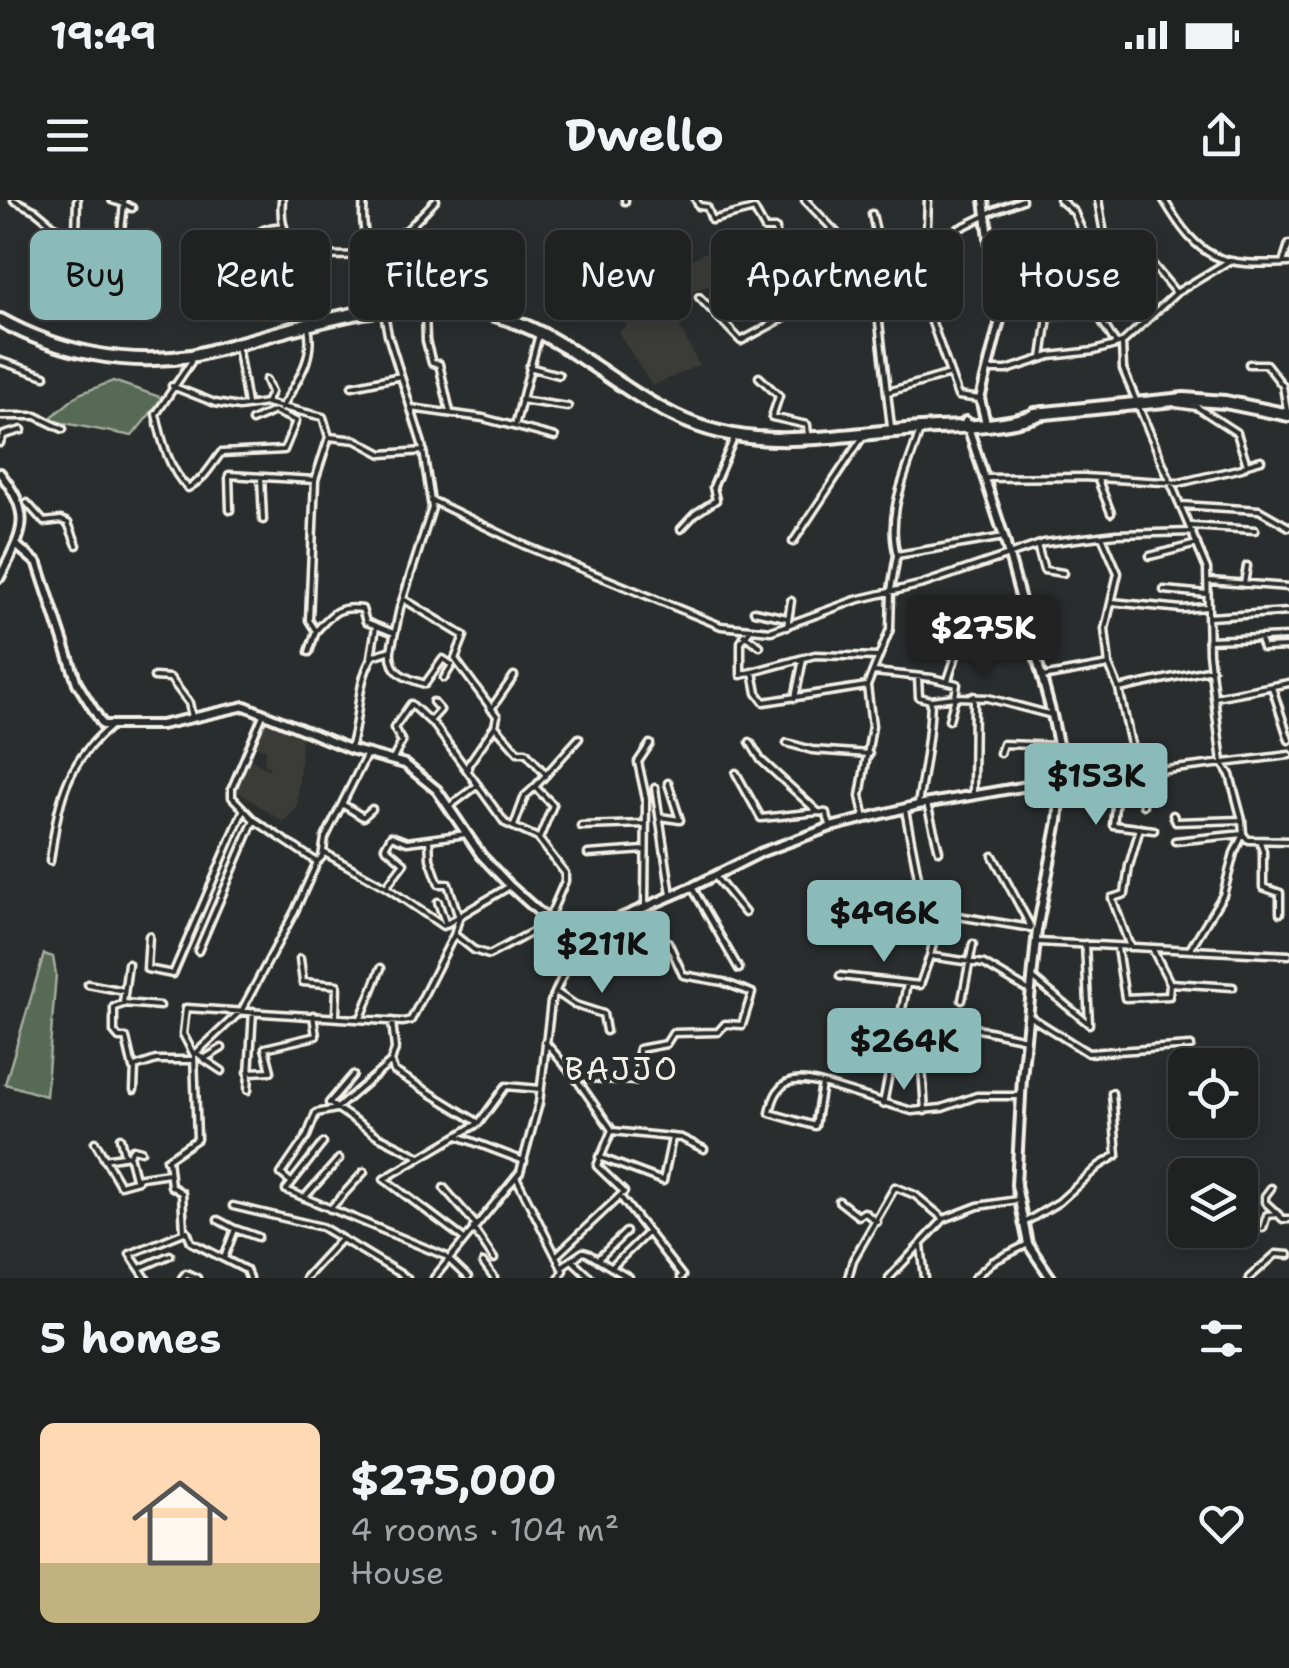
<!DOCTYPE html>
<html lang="en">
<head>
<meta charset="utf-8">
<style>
  :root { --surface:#202222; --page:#2d2f2f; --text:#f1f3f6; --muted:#a2a4a5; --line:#3d3f40; --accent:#8bbbb9 }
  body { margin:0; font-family:"Shantell Sans",sans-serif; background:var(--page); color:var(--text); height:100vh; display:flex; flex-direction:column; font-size:38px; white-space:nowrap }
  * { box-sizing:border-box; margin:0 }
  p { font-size:32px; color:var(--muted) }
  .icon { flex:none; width:55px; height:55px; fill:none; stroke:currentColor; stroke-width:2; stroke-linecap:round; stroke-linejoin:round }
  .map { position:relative; height:1078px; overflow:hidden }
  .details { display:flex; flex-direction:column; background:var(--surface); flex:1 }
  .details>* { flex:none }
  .hud { position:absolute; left:30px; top:30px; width:1230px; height:90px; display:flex; gap:20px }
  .fabs { position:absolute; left:1168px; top:848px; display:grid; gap:20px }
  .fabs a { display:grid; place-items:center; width:90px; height:90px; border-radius:15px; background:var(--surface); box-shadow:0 5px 15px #0003,0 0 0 2px var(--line); font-size:50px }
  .price { position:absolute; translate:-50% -85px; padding:0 22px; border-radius:10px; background:var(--accent); color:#111; font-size:32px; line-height:65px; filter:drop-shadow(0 2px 5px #0008) }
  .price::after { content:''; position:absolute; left:50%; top:60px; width:30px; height:22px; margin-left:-15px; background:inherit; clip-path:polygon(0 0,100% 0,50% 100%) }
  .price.active { background:#222; color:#fff }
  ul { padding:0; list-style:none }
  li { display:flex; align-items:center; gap:30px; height:250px; padding:0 40px }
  li span { display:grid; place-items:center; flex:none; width:280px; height:200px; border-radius:15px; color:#555 }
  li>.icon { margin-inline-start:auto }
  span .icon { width:120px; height:120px; fill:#fffc; stroke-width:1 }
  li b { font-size:42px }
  h2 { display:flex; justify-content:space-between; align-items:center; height:120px; padding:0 40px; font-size:42px }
  .pill { padding:0 35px; border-radius:15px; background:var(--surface); box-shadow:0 5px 15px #0003,0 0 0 2px var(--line); font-size:35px; line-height:90px }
  .pill.active { background:var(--accent); color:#111 }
  .status { display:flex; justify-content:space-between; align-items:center; height:70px; padding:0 50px; background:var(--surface); direction:ltr }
  .status svg { height:28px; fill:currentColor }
  header { display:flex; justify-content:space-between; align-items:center; height:130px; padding:0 40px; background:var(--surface); font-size:45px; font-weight:700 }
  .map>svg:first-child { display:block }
  .built { fill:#3b3b37 }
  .green { fill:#566a55; stroke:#a5ae9e; stroke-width:2.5 }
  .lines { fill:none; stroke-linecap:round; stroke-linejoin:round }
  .minor-casing { stroke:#f4f1e8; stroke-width:11 }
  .tertiary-casing { stroke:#f4f1e8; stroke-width:14 }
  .secondary-casing { stroke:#f4f1e8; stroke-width:14 }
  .trunk-casing { stroke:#f4f1e8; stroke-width:18 }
  .minor { stroke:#2a2d2e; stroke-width:4 }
  .tertiary { stroke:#2a2d2e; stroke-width:6 }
  .secondary { stroke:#2a2d2e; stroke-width:6 }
  .trunk { stroke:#2a2d2e; stroke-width:10 }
  .labels { text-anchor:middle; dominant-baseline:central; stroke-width:8; stroke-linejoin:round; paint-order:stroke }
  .quarter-label { font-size:32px; letter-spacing:2.5px; fill:#f4f1e8; stroke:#2a2d2e }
</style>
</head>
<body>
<div class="status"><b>19:49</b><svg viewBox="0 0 49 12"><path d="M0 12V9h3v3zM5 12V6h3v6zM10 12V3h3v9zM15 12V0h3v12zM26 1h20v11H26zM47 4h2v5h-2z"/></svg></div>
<header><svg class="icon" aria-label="menu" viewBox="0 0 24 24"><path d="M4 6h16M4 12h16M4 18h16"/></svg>Dwello<svg class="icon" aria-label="share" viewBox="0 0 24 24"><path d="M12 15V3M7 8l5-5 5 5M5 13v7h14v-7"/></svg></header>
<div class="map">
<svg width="1289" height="1078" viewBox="0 0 1289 1078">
  <rect width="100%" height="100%" fill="#2a2d2e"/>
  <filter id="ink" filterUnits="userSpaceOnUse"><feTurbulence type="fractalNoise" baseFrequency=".01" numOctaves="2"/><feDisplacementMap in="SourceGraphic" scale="20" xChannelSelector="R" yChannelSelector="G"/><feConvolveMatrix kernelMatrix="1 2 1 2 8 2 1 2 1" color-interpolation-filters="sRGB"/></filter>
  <g filter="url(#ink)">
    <!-- built -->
    <path class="built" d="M709,50L718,82L667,101L699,165L652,186L618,132L627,126L609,102Z
      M265,516L300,530L302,535L297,608L283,622L234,589L247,557L268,570L269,566L264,564L266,550L253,545Z"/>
    <!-- green -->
    <path class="green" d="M113,181L163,198L132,236L48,220L79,194Z
      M44,754L53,757L56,774L46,896L5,884Z"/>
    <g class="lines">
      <!-- minor casing -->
      <g class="minor-casing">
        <path id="minor" d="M14,0L36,11L71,40L76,33L77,0
          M112,0L124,4L121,31
          M124,0V4L132,8
          M282,0C276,64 328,56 372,55
          M364,0C361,26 366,52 383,71C393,83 402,90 408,105
          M696,0L699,6L707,7L712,20L754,9L765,29H776V56L805,109
          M805,0L851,48L866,59L873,70L891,227
          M928,0L924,100L958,196L980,199
          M1098,0L1107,51L1127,93L1145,122
          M1164,0C1200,61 1219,66 1289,63
          M625,1V0
          M872,14L878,41L888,46L889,63
          M986,14L1022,0
          M1135,43L1176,93
          M990,47L1049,41L1055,49L1083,42L1085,38L1074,12L1060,0
          M370,51L408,29L436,0
          M229,52C248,44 260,24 283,27
          M1283,63L1289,44
          M752,94L760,83L782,69
          M699,97L741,141L873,70L985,16
          M1090,102L1116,144
          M999,103L1046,95L1049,76L1085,73
          M425,109L426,141L432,163L439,164L450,212
          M237,145L247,204
          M191,156V162L156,214C161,238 169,271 188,288C205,279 210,267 221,253L284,250L296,221L274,211L252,221
          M1042,158L1048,117L1070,114L1063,75
          M0,161L45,176
          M1249,164H1266L1283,186L1287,210
          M529,167L559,175
          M989,170H1007L1050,156L1094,151L1122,143
          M759,177L779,196L772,217L807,225L808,236
          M266,180L271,192L266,203
          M172,186L215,203L239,207L266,203L323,217L329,237L315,280L309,420L316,431L309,452
          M352,186L401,176
          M888,192L950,174
          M521,200L568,207
          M1176,204L1197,207L1237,233L1246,262
          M411,208L483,218L555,237
          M281,209C297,180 315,160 308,127
          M0,216H36L63,229
          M515,226L539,134
          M329,237L356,240L382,254L424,251
          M0,243L4,235L22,230
          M261,277L263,320
          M984,278L1083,277L1179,283L1242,268L1247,264L1261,260
          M1098,280L1111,313
          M431,300L526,346L721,426L771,431L856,400L923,384L1044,343L1116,334L1193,332
          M27,303L44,322L61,320L68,323L77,345
          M1181,305L1259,310L1289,327
          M230,310L229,275L315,280
          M1191,326L1255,330
          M681,329L695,314L716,300L713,287L734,238
          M1102,336L1118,373L1105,429L1109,465
          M793,342L862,238
          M1037,345L1044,370L1063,373
          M897,355C885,312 908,270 920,230
          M1150,356L1197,344
          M1209,381L1289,387
          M1244,384L1247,366
          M1164,390L1207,394
          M405,400L464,436L455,459L497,516L495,526L468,565V571
          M1112,402L1182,409L1207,407
          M754,411L787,418
          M937,413L1023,410
          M1209,417L1289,412
          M787,427L791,401
          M751,429L741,442V475L815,455L878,457
          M316,431C331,415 337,405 362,409L366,422L394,433
          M744,435L760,446
          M1208,440L1289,437
          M1260,440L1263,448L1289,447
          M923,446L956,456L966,436L992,438L1028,433
          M391,450C389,473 405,478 425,484L443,459L452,465L444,478
          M371,457L376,427
          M753,472L757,493L764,502L867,486
          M874,472L932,478L957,484L955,497L931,500C930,535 924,569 918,604
          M154,477L170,478L189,503L192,517
          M918,477L919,497L931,500
          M1042,477L1109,465L1119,489L1137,572
          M948,480L956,456
          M1272,487L1289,540
          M1119,489L1212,469
          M1215,497L1289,483
          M795,498L803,459
          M491,509L514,476
          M263,515L232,588V597L254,620L317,662
          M949,520L955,497L988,498L1052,515
          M430,521L440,510L433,502
          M495,526L518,552H526L546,575
          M750,542L761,560L818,612L826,613L831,627
          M787,543L812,550L869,554
          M350,548C360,519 356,483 373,456L391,450L400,408L432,308L422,244L388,135L384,113
          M1000,553L1003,544L1059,546
          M393,559L402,542L394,528L411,504L435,526L505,623L538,638L565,673V681L549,718
          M1142,572L1143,605
          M736,573L761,618L818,612
          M1093,579V594L1116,597L1113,625L1154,630
          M1062,580L1093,579L1289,555
          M655,588L671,695
          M973,594L974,496
          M342,604L363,617L372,609
          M927,604L939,651
          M450,606L478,585
          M905,610L922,697L942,695L940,713L1031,728
          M1173,615L1176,622L1242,620
          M660,617L680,620L668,583
          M865,619L860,596L872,526L867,486L890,429L891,390L897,355L1004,337
          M514,626L525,596L535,587
          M581,626L646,624
          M539,639L553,605L535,587L579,538
          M1249,640L1289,641
          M1175,641L1243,634L1247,639
          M1260,642L1263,651V687L1280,693V713
          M323,652L386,687L443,726L510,686
          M588,654L645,650
          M993,656L1031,727
          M50,661C58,604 64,564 111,526
          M714,675L745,713
          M386,687L404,663L385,647L391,636L407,642L466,634
          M692,687L739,769
          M438,702L446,725
          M645,706L646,599L638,562L650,544
          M940,713L930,756L984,764L1028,790
          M846,719L922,697
          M455,735L474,750L489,755L551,722
          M149,736L147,769L173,774L243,611
          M1038,742L1289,755
          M1085,744L1089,824
          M1130,747L1112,698L1125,694L1129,666L1140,628
          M1117,748L1125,798L1169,796L1170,783
          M1152,748L1170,783L1233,787
          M1190,749L1223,695L1234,653L1243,634L1242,620L1230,575L1222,562L1219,539L1209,453L1207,369L1123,169L1122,143L1176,93L1229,61
          M198,751L254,620
          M300,759L303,782L337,785L336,815
          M128,764L123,803L160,806
          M840,776L920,785L930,756
          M1034,779L1089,824
          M88,784L124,791
          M556,792L575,805L603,814L606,831
          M962,800L973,744
          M123,804L114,807V832L119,838H126L133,868
          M1029,816L1088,853L1191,846
          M361,818L381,768
          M965,826L1026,839
          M545,842L575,877L612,930L597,966L624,992L556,1056
          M197,853L204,859L222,848
          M194,855L242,810L295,711L317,662L322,657L325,638L367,554
          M204,859L222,871
          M391,862L394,871L479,923
          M922,867L925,911
          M248,872L271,871L265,848L316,836L313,815
          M353,875L329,903L378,936L420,957
          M575,877L635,881L638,875L639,849L666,844L673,833L718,832L725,824L742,825L752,793L723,782L683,775L668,742L641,752L626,754L606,726
          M822,884L815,926L770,913C777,876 795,877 826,885L912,911L942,908L977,896H1021
          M134,890L135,867L156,860H194
          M248,890L253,811
          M883,904L907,784
          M612,931L681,938L704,949
          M458,936L524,961
          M120,938L124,954
          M95,942L120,985L138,980
          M323,943L286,990L445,1056L468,1078
          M141,951L133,949L129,955L135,978L169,973
          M599,957L663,981L672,938
          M104,959L129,955
          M168,959L171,986L182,993L184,1032
          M166,960L197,939L194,855L183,834L186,808L403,822L411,820L454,735L459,718L448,684H439L430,659L429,639
          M517,979L563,1070L559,1078
          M291,982L281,974L307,936L316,913L336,909L391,862L395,849L392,821
          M444,988L476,1025
          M1271,988L1265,996V1002L1283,1019H1289
          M304,998L339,959
          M622,999L682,1076L680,1078
          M839,1001L858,1016L864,1012L877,1022
          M233,1006L322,1027L407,1078
          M330,1009L364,972
          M218,1020L235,1029L224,1058
          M1022,1024L1059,1002L1099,966L1117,955L1112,893
          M473,1028L494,1059
          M1263,1028L1267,1015L1277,1014
          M235,1029L258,1037
          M463,1038L384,979L479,923L506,886L540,889
          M921,1046L925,1078
          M598,1059L626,1032
          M573,1061L591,1078
          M483,1063L494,1078
          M561,1067L583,1052L587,1053L629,1078
          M612,1067L647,1033
          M140,1068L170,1055
          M146,1078L130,1054L187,1031L191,1042L246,1070L249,1078
          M182,1078L186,1073L197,1078
          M305,1078L341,1039
          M434,1078L520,972L539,903L551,802L581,735
          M848,1078L853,1060L895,987L915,995L944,1019
          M889,1078L944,1019L978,1006L1017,1000
          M974,1078L992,1062L1028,1044
          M1249,1078L1276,1054L1289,1055"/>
      </g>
      <!-- tertiary casing -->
      <g class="tertiary-casing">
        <path id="tertiary" d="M0,273C34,317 23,331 0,377
          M16,345L38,364L77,483L103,525H161L245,506L350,549L405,564L437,590L481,655L510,686L548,720L581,735L692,687L762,652L831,627L918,605L1062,580"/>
      </g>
      <!-- secondary casing -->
      <g class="secondary-casing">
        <path id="secondary" d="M984,0L1000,120L980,199L986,223
          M966,221L1004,337L1052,515L1063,568L1058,621L1037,730L1022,878L1016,985L1028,1044L1051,1078"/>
      </g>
      <!-- trunk casing -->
      <g class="trunk-casing">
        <path id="trunk" d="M0,120C58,152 125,166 191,156C276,136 381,94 467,109C559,124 598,179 675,216C751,253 825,236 906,230C950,226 1001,229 1042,213
          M1035,214L1184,199L1225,202L1289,215"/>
      </g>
      <!-- minor -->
      <use href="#minor" class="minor"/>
      <!-- tertiary -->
      <use href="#tertiary" class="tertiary"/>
      <!-- secondary -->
      <use href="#secondary" class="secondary"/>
      <!-- trunk -->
      <use href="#trunk" class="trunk"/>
    </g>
  </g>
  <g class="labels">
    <!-- quarter labels -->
    <g class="quarter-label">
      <text x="622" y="868">BAJJO</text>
    </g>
  </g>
</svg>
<div class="fabs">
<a><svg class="icon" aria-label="locate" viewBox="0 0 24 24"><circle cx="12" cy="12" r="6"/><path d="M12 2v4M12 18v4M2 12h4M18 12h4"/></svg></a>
<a><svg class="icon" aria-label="layers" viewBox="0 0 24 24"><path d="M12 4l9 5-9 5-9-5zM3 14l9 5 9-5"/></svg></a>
</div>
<b class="price active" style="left:983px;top:480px">$275K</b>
<b class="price" style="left:1096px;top:628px">$153K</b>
<b class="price" style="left:884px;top:765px">$496K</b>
<b class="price" style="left:602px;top:796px">$211K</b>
<b class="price" style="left:904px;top:893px">$264K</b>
<div class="hud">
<a class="pill active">Buy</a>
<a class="pill">Rent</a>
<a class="pill">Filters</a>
<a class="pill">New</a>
<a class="pill">Apartment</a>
<a class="pill">House</a>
</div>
</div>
<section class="details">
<h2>5 homes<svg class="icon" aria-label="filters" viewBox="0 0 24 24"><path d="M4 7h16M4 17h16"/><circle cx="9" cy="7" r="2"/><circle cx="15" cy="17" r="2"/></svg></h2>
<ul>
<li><span style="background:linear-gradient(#ffd9b3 70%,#c2b280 0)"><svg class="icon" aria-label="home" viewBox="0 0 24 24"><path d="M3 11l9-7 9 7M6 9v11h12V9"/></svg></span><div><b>$275,000</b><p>4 rooms · 104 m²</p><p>House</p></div><svg class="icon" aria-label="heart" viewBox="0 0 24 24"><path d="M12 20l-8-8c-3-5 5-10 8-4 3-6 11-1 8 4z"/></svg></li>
</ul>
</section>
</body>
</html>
